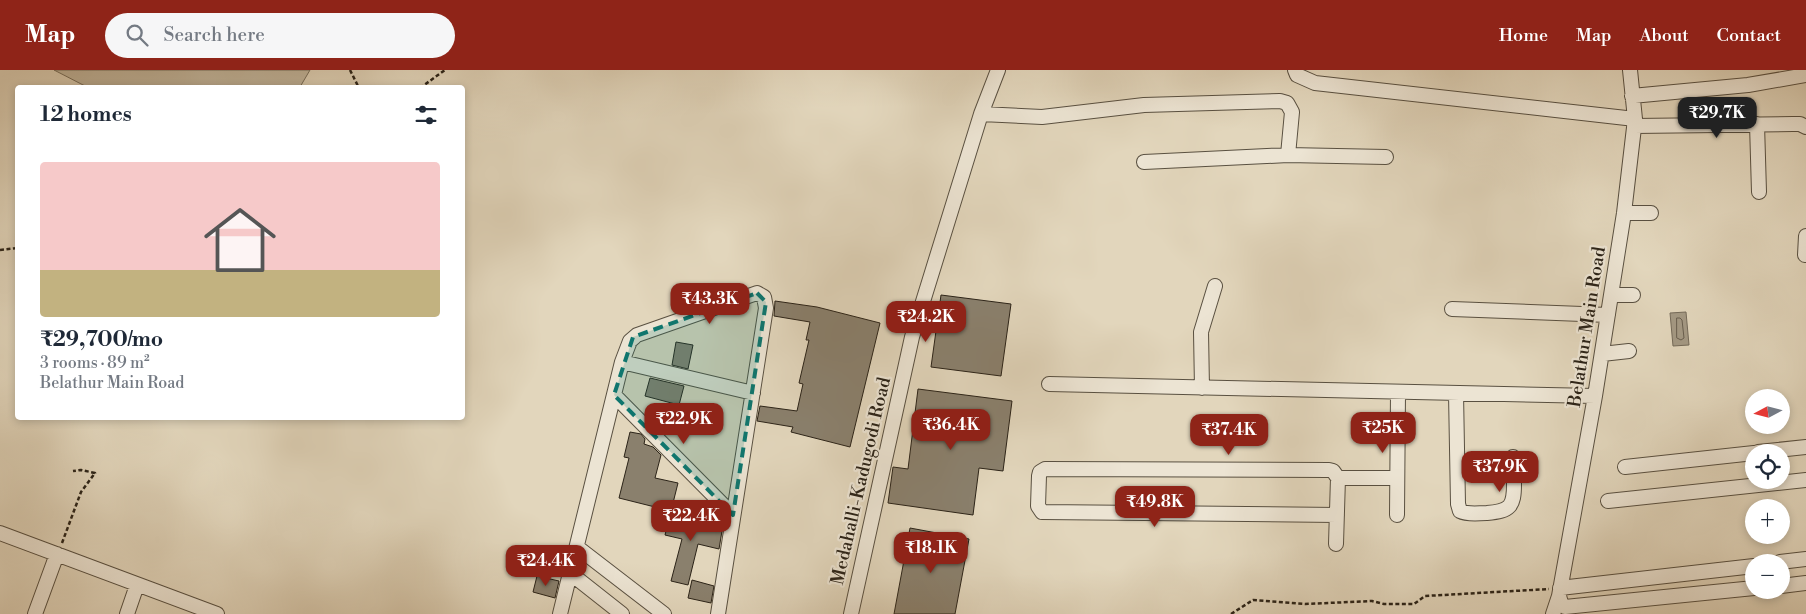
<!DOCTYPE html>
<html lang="en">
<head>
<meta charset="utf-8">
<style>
  :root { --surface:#fff; --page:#f6f6f7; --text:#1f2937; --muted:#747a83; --accent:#8f2418 }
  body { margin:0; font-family:"Libre Bodoni",serif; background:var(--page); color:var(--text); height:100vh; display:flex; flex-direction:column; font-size:19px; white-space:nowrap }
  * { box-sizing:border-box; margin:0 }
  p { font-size:16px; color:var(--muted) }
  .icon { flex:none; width:28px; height:28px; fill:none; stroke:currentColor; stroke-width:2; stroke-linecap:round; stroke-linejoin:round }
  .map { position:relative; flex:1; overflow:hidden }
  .sheet { position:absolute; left:15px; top:15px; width:450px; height:335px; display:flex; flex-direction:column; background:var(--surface); border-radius:5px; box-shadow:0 2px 8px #0003 }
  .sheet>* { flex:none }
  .needle { width:32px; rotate:263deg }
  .controls { position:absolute; left:1745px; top:319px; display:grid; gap:10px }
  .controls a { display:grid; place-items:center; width:45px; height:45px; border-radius:50%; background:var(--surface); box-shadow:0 2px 8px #0003; font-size:25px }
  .price { position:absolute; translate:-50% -42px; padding:0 11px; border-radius:10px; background:var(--accent); color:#fff; font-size:16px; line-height:32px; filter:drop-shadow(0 1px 2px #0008) }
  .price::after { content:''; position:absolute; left:50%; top:30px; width:15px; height:11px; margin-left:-8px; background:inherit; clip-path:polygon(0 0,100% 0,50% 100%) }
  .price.selected { background:#222; color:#fff }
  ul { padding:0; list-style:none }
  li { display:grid; align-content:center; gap:10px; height:265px; padding:0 25px }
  li span { display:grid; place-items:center; height:155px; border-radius:5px; color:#555 }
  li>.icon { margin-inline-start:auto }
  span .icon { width:90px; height:90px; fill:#fffc; stroke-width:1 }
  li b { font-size:21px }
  h2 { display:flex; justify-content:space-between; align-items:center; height:60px; padding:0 25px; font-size:21px }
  header { display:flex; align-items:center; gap:30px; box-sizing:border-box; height:70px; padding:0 25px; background:var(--accent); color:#fff }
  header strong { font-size:24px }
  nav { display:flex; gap:28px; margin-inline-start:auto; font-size:18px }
  .search { width:350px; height:45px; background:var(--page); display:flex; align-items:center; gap:12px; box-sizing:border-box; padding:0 18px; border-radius:28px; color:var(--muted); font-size:19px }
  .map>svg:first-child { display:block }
  .green { fill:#c3b8a0; stroke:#776e5c }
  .water { fill:#a49984; stroke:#746a59 }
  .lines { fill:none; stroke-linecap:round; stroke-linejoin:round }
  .shore { stroke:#685e4e; stroke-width:1 }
  .building { fill:#8a806d; stroke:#2b2318 }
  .minor-casing { stroke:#595041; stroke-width:16 }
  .path { stroke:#2b2318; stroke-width:2.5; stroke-dasharray:4 2.5; stroke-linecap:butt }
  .minor { stroke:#ece4d3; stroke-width:14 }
  .marked { fill:#0f766e; fill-opacity:0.2; stroke:#0f766e; stroke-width:4; stroke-dasharray:10 6; stroke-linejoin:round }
  .labels { text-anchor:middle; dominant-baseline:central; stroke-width:4.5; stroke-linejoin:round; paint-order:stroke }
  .street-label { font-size:18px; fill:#2b2318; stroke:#ece4d3 }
</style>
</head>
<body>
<header>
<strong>Map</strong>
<div class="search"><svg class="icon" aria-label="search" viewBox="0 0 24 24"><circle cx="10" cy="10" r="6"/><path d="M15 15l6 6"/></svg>Search here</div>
<nav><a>Home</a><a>Map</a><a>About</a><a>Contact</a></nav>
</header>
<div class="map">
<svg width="1806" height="544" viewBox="0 0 1806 544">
  <rect width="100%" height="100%" fill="#e2d6bc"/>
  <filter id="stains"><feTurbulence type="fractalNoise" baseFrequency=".004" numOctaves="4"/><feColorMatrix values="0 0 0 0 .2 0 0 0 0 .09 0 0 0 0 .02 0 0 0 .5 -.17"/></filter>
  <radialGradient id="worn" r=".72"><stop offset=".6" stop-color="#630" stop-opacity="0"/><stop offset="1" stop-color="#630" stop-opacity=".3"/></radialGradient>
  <!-- green -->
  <path class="green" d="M54,0H310L300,17H87Z"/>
  <!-- water -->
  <path class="water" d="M1686,242L1689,275L1673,276L1670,243Z"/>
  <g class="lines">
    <!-- shore -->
    <path class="shore" d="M1677,248H1680L1682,250L1684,268L1681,270L1677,268Z"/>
  </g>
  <!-- building -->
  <path class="building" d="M941,225L1011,234L1001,306L931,297Z
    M775,231L817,237L880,253L850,377L791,362L793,357L757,351L760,336L797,341L803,314L799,313L809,270H806L810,252L774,246Z
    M676,272L693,275L688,299L672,295Z
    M650,308L684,316L679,335L645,326Z
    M918,319L1012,331L1003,401L979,398L973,445L888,433L893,397L908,399Z
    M630,362L641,364L645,369L644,374L653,377L661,385L655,408L678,413L671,441L619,428L629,388L624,387Z
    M671,442L723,455L719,479L698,474L688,515L671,511L682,469L665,465Z
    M910,458L969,469L955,544H894Z
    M537,506L559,511L555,528L533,522Z
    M692,510L714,516L711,533L688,528Z"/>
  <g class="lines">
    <!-- minor casing -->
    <g class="minor-casing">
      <path id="minor" d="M1295,0L1297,5L1315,13L1635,49
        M1630,0L1635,49L1624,143L1595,326L1559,526L1561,533L1565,537L1754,518
        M1632,26L1748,15L1806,5
        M981,44L1042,47L1144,35L1280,31L1287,33L1292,42L1288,85
        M1757,54L1759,122
        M1634,56L1793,54H1800L1806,57
        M1144,92L1288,85L1386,87
        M1624,143H1651
        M1805,185L1806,166
        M1611,225H1633
        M1452,239L1608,245
        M1602,284L1629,281
        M622,292L753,323
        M1049,314L1595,326
        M1202,318L1201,262L1215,216
        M1456,323L1458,434L1460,441C1468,445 1478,443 1487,443C1510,441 1514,437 1514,414C1514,405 1513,396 1513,387
        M614,325L733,445
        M1758,382L1806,377
        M1625,397L1754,383
        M1338,408H1397
        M1608,431L1806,410
        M1397,445L1398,323
        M0,463L217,544
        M1336,474L1338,408L1333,401L1329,400L1045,399L1040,402L1039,406L1038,436L1042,442L1337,445
        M577,477L664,544
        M1780,492L1806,489
        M570,503L622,544
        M1781,516L1806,513
        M1560,518L1754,496
        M35,544L57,484
        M127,544L137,515
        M560,544L622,292L630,271L637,265L757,223L764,227L766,238L718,544
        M851,544L912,267L981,44L998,0
        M1553,544L1559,526"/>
    </g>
    <!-- path -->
    <path class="path" d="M350,0L359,18
      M420,18L445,0
      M0,180L18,178
      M62,473L81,422L95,403L81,400L73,401
      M1231,544L1253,530L1305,534L1372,531L1384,534H1414L1425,526L1549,519"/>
    <!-- minor -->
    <use href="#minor" class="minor"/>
  </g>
  <!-- marked area -->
  <path class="marked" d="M757,223L766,232L733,445L614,325L633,267Z"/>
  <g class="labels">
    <!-- street labels -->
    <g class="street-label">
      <text transform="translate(1587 257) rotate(-81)">Belathur Main Road</text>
      <text transform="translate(861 411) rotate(-77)">Medahalli-Kadugodi Road</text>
    </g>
  </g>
  <rect width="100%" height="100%" filter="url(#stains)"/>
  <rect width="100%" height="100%" fill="url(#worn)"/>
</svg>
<div class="controls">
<a><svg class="needle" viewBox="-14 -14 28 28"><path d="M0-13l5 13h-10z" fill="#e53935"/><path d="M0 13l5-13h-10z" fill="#747a83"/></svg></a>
<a><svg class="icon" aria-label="locate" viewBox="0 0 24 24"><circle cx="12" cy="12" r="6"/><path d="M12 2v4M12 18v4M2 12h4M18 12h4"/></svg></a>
<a>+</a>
<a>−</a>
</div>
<b class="price selected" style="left:1717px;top:69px">₹29.7K</b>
<b class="price" style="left:710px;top:255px">₹43.3K</b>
<b class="price" style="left:926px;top:273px">₹24.2K</b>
<b class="price" style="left:684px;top:375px">₹22.9K</b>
<b class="price" style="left:951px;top:381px">₹36.4K</b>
<b class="price" style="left:1383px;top:384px">₹25K</b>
<b class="price" style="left:1229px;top:386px">₹37.4K</b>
<b class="price" style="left:1500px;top:423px">₹37.9K</b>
<b class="price" style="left:1155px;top:458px">₹49.8K</b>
<b class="price" style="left:691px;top:472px">₹22.4K</b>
<b class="price" style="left:931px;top:504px">₹18.1K</b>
<b class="price" style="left:546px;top:517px">₹24.4K</b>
<section class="sheet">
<h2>12 homes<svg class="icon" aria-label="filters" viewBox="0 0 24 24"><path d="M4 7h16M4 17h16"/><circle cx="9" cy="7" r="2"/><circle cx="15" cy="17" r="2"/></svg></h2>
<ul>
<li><span style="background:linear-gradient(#f6c9c9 70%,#c2b280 0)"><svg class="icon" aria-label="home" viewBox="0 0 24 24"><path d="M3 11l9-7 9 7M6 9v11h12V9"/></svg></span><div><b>₹29,700/mo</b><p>3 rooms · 89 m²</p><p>Belathur Main Road</p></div></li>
</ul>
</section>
</div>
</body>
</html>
